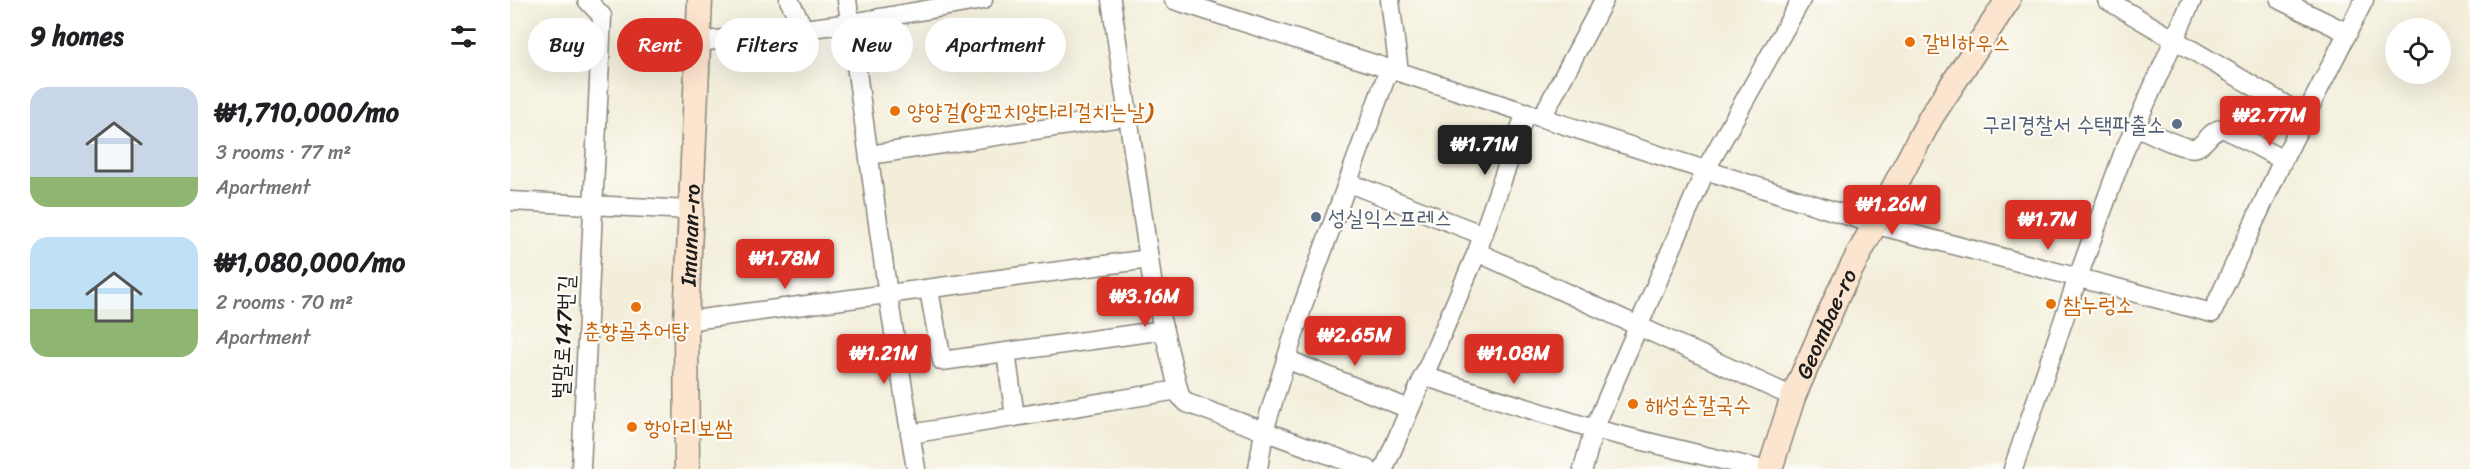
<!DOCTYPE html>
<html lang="en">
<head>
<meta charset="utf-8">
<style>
  :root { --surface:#fff; --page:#f2f2f2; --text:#202124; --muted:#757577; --accent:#d93025 }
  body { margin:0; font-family:Sriracha,"Poor Story",sans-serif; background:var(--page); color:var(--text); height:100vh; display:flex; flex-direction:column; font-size:22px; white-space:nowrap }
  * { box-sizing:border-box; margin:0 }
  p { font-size:20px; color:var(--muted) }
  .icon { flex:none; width:33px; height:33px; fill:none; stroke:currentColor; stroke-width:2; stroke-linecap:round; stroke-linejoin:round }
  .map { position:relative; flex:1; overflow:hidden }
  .side { display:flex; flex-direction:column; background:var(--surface); width:510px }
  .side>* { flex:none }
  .hud { position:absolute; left:18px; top:18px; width:570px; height:54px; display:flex; gap:12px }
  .buttons { position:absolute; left:1875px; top:18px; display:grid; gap:12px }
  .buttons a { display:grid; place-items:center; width:66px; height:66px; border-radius:50%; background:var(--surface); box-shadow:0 6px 24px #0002; font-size:30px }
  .price { position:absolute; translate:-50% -51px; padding:0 14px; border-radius:6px; background:var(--accent); color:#fff; font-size:20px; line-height:39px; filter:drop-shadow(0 2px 3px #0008) }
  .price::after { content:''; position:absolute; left:50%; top:36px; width:18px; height:14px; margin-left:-9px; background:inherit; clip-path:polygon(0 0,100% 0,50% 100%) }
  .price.on { background:#222; color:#fff }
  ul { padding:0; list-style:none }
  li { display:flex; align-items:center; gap:18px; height:150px; padding:0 30px }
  li span { display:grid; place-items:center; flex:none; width:168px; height:120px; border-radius:18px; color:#555 }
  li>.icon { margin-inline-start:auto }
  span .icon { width:72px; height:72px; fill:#fffc; stroke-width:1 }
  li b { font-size:26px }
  h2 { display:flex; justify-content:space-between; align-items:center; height:72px; padding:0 30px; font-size:26px }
  .tag { padding:0 21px; border-radius:27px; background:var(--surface); box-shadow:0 6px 24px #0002; font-size:21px; line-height:54px }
  .tag.on { background:var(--accent); color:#fff }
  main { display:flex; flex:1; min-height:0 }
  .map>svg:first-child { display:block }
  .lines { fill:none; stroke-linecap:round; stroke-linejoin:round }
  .street-casing { stroke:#88857b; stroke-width:21 }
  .secondary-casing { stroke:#88857b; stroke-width:27 }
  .street { stroke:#fff; stroke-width:18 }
  .secondary { stroke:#fce5cf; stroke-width:24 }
  .food-dot { fill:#e8710a; stroke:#fdfcf7; stroke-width:2 }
  .service-dot { fill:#5c6f8a; stroke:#fdfcf7; stroke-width:2 }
  .labels { text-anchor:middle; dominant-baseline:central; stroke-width:4.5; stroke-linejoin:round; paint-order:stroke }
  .food-label { font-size:22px; fill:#c56008; stroke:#fdfcf7; text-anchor:start }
  .service-label { font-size:22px; fill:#4e5e75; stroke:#fdfcf7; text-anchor:end }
  .street-label { font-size:22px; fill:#1c1c1c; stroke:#fdfcf7 }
</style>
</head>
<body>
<main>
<section class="side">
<h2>9 homes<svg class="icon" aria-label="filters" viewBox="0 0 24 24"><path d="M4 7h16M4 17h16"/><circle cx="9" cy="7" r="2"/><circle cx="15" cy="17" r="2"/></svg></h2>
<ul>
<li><span style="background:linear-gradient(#c9d6e8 75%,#8fb573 0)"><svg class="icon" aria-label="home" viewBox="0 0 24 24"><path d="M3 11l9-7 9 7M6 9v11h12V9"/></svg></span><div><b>₩1,710,000/mo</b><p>3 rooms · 77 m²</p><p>Apartment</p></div></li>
<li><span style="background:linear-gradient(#bfe0f5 60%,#8fb573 0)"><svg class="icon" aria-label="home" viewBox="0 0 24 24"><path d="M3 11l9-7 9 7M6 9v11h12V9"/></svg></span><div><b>₩1,080,000/mo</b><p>2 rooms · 70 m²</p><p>Apartment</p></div></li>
</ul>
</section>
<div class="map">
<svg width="1960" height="469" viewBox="0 0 1960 469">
  <rect width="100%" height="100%" fill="#fdfcf7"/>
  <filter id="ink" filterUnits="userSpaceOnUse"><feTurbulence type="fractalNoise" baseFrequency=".0167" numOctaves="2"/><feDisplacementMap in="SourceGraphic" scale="12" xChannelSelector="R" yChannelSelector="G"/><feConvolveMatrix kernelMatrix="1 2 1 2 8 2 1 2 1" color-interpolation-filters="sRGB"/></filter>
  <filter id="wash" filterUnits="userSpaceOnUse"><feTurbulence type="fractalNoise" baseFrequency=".008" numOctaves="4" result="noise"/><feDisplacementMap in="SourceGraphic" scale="24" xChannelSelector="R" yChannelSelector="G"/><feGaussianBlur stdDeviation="1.35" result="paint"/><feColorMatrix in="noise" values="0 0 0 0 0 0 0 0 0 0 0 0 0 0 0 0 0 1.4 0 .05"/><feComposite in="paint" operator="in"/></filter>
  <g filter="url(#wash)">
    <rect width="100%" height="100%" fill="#f3eeda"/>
  </g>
  <g filter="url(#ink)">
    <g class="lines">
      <!-- street casing -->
      <g class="street-casing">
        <path id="street" d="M279,0L294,29
          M337,0L378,295L406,469
          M601,0L639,259
          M664,0L1364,224L1702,313L1773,160L1854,0
          M880,0L889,72
          M1597,0L1796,117
          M1770,0L1838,33
          M189,42L341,23L473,0
          M1032,117L1094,0
          M1625,126C1638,131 1675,152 1687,147C1698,142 1698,132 1713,128L1773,160
          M359,155L619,116
          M839,183L973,235
          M0,201L180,210
          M967,252L1283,397
          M419,290L432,361L654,330
          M176,321L639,259L643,287L670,396L677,403L858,469
          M496,352L505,417
          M776,359L899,409
          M913,376L1084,429L1249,469
          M400,434L668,390
          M71,469L92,16L77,0
          M748,469L754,431L794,302L879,69
          M874,469L967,252L1016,112
          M1073,469L1084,429L1196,169L1291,0
          M1503,469L1568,277L1613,154L1682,0"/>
      </g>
      <!-- secondary casing -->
      <g class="secondary-casing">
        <g id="secondary">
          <path id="s1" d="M177,469L176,321L190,0"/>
          <path id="s2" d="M1260,469L1283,397L1330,290L1421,117L1498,0"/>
        </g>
      </g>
      <!-- street -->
      <use href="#street" class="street"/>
      <!-- secondary -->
      <use href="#secondary" class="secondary"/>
    </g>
  </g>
  <!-- markers -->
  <g class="food-dot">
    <circle cx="1400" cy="42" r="6"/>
    <circle cx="385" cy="111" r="6"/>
    <circle cx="1541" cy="304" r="6"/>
    <circle cx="126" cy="307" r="6"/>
    <circle cx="1123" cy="404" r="6"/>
    <circle cx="122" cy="427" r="6"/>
  </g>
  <g class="service-dot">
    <circle cx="1667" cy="124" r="6"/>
    <circle cx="806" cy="217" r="6"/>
  </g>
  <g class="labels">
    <!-- food labels -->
    <g class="food-label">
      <text x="1412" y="42">갈비하우스</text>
      <text x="397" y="111">양양걸(양꼬치양다리걸치는날)</text>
      <text x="1553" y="304">참누렁소</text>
      <text x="126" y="330" text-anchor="middle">춘향골추어탕</text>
      <text x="1135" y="404">해성손칼국수</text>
      <text x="134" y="427">항아리보쌈</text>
    </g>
    <!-- service labels -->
    <g class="service-label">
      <text x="1655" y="124">구리경찰서 수택파출소</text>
      <text x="818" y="217" text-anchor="start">성실익스프레스</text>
    </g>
    <!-- street labels -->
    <g class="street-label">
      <text stroke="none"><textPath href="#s1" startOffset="234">Imunan-ro</textPath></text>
      <text stroke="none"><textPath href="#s2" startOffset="156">Geombae-ro</textPath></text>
      <text transform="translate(53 337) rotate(-87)">벌말로147번길</text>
    </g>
  </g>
</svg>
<div class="buttons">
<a><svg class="icon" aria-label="locate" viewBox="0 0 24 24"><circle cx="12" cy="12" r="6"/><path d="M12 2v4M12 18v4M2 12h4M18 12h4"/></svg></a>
</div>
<b class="price" style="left:1760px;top:147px">₩2.77M</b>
<b class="price on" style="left:975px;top:176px">₩1.71M</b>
<b class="price" style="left:1382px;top:236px">₩1.26M</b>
<b class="price" style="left:1538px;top:251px">₩1.7M</b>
<b class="price" style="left:275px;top:290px">₩1.78M</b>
<b class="price" style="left:635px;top:328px">₩3.16M</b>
<b class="price" style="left:845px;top:367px">₩2.65M</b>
<b class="price" style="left:374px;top:385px">₩1.21M</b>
<b class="price" style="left:1004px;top:385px">₩1.08M</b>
<div class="hud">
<a class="tag">Buy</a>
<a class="tag on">Rent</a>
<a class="tag">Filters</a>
<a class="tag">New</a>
<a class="tag">Apartment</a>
</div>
</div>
</main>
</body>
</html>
